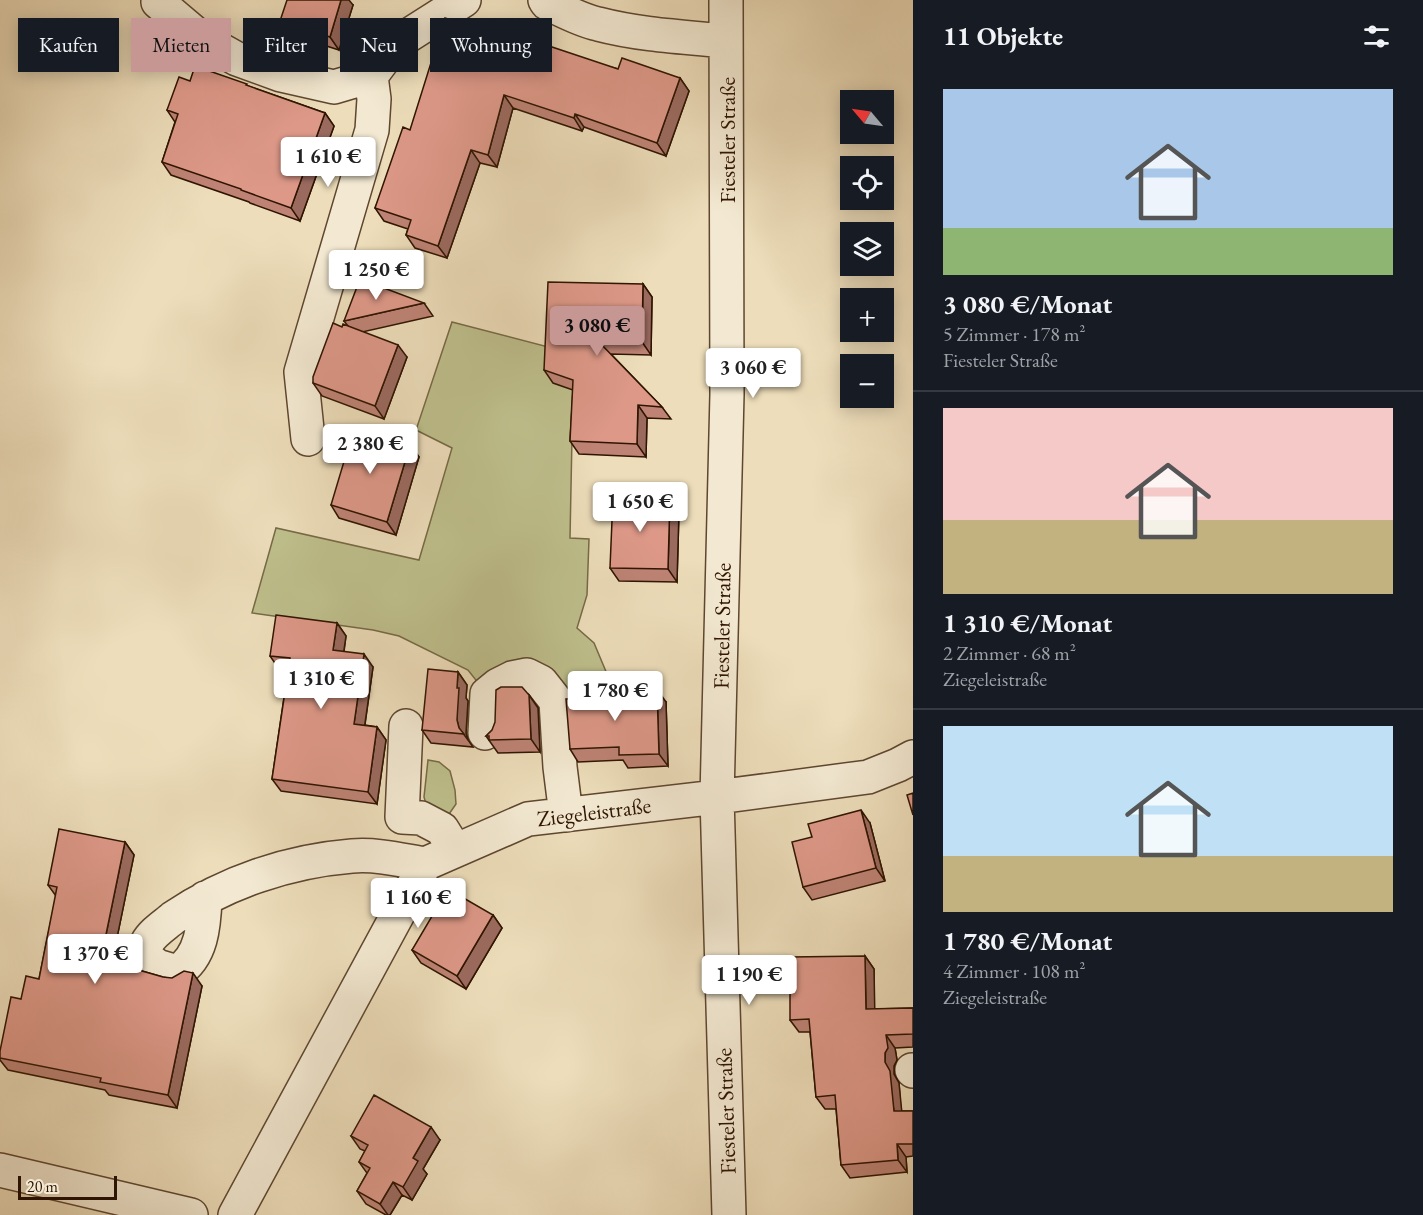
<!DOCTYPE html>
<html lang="de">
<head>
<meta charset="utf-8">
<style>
  :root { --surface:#171b24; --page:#242831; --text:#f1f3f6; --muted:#9ea1a6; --line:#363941; --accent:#c59692 }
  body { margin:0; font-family:"EB Garamond",serif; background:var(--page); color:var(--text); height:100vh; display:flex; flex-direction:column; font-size:22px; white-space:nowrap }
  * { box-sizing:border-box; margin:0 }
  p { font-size:20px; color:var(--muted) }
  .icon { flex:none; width:33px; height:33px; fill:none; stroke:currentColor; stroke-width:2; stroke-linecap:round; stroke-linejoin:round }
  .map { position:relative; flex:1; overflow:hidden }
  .drawer { display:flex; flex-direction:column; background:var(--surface); width:510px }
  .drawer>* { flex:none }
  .guide { position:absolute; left:18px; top:18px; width:570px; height:54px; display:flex; gap:12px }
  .needle { width:39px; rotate:299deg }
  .fabs { position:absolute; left:840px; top:90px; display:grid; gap:12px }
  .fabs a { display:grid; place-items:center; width:54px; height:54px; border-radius:0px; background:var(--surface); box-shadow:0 3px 15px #0003; font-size:30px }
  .scale { position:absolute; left:18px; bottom:15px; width:99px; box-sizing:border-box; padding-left:6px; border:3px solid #2f1401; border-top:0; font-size:16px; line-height:21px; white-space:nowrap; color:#2f1401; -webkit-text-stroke:4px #f3e9d2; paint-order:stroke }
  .price { position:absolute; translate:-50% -51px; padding:0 14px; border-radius:6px; background:#fff; color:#222; font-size:20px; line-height:39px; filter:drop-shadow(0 2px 3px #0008) }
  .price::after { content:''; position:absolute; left:50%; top:36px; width:18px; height:14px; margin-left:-9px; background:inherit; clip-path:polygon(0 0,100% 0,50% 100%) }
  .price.on { background:var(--accent); color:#111 }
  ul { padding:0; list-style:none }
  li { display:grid; align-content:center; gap:12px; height:318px; padding:0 30px }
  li+li { border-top:2px solid var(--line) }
  li span { display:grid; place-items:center; height:186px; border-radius:0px; color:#555 }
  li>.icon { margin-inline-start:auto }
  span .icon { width:108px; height:108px; fill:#fffc; stroke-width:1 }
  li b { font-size:26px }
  h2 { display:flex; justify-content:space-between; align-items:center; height:72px; padding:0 30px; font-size:26px }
  .chip { padding:0 21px; border-radius:0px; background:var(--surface); box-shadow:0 3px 15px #0003; font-size:21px; line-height:54px }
  .chip.on { background:var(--accent); color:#111 }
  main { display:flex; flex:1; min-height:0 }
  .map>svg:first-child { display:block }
  .green { fill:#bebf8c; stroke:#766a46; stroke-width:1.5 }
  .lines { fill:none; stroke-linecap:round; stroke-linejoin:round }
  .minor-casing { stroke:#5e462f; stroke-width:36 }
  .minor { stroke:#f3e9d2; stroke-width:33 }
  .wall { fill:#be8375; stroke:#2f1401; stroke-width:1.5 }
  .shaded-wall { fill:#9b6a5f; stroke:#2f1401; stroke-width:1.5 }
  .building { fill:#dd9888; stroke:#2f1401; stroke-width:1.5 }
  .labels { text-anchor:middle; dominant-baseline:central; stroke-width:5; stroke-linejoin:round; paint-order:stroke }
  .street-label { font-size:22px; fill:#2f1401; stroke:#f3e9d2 }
</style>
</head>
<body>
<main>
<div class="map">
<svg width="913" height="1215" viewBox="0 0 913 1215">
  <rect width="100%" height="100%" fill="#edddba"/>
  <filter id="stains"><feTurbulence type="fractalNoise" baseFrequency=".00333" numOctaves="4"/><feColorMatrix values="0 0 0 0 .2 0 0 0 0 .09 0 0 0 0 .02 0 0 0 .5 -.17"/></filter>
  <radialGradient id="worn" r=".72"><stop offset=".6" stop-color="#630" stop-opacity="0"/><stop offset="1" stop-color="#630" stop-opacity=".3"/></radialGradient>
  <!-- green -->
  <path class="green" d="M452,322L579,355L573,387L570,538L589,539L587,595L577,628L594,643L607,674L556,701L549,690L487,694L468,670L399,636L373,630L252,613L276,528L419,560L452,448L416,430Z
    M428,760L439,762L450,771L455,790L456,804L447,817L427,808L424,797Z"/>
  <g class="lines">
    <!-- minor casing -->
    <g class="minor-casing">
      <path id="minor" d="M545,0L547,3C564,11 580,20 598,24C640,35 684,37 726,41
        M726,0L727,394L717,797L729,1215
        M158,2L203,40L237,59L281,75L334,87L371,76
        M308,439L301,372L372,130L374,99L371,76L395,44L464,0
        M406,726L402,817L421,818L442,829L455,850
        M485,733L487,694L498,685L512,678L527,675L541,682L556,701L560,767L566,815
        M205,898C204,925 202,957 177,972L157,966L146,957C146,953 145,947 147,943C152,933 165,925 173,918C226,882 289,861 352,856C377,854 401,860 425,864
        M912,1070L913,1071
        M0,1170L191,1215
        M235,1215L425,864L528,819L717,797L868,777L898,765L913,757"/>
    </g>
    <!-- minor -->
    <use href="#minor" class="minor"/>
  </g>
  <!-- wall -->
  <path class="wall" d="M353,5L339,50L289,34L280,21Z
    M532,46L618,69L680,78L689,91L666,156L584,127L582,131L513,108L497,167L480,163L447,258L415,248L406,235L408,229L384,221L375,208L410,130Z
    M190,81L248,86L325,113L334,126L300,221L250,203L249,202L171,175L162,162L175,122L167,110Z
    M643,284L652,297L651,355L611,354L662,407L671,419L647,418L646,457L579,454L570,441L573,390L553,383L544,370Z
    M424,303L433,316L362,332L407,357L384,419L322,396L313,383L342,327L348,326L344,321Z
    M410,445L419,457L396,535L339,518L331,505Z
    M670,498L679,511L677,582L619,581L610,568Z
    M337,623L346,636L344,652L373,667L365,725L377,727L386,740L377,804L281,791L272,779L288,670L279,669L270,656Z
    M458,672L467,685L466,698L468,701L466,733L468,740L473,747L431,743L422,730Z
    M529,695L538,708L540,752L498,753L486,736Z
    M666,702L668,766L628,768L623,760L578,762L570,749Z
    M870,823L885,881L812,900L803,887Z
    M125,842L134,855L113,957L142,971L163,977L202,986L177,1108L109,1095L105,1090L8,1070L0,1060V1051L21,999L39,979L56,896L48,885Z
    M493,915L502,928L466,989L421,963L412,950Z
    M865,956L874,969V1009L913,1008V1047L895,1048L897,1060L894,1066V1074L899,1083L901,1111H913V1156L906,1157L907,1172L850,1178L841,1165L836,1109H825L816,1097L810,1032H799L790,1020Z
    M351,1136L440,1140L423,1169L427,1174L412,1200L402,1195L390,1215H386L366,1204L357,1191L367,1173L359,1162L365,1151L360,1149Z"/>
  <!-- shaded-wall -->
  <path class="shaded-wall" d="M341,0H349L353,5L339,50L330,37Z
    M680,78L689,91L666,156L657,143Z
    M504,95L513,108L497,167L488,155Z
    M325,113L334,126L300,221L291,208Z
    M575,114L584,127L582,131L574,118Z
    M471,150L480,163L447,258L438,246Z
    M643,284L652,297L651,355L642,342Z
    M398,345L407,357L384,419L375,406Z
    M638,405L647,418L646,457L637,444Z
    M410,445L419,457L396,535L387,522Z
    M670,498L679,511L677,582L668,569Z
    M337,623L346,636L342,663L333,650Z
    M364,654L373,667L363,737L354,724Z
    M458,672L467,685L466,698L468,701L466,733L468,740L459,728L457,720V688Z
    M657,689L666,702L668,766L659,754Z
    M529,695L538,708L540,752L531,739Z
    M377,727L386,740L377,804L368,792Z
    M861,810L870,823L885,881L876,868Z
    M125,842L134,855L111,967L102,954Z
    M493,915L502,928L466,989L457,976Z
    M865,956L874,969L875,1022L866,1009Z
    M193,973L202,986L177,1108L168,1095Z
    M886,1035L895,1048L897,1060L894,1066V1074L899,1083L903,1124L894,1111L885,1062Z
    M431,1127L440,1140L423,1169L427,1174L412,1200L403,1187L413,1158Z
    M897,1144L906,1157L907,1172L898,1160Z
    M393,1182L402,1195L390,1215H388L380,1204Z"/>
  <!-- building -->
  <path class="building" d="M287,0H341L330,37L280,21Z
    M445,18L532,46L534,41L618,69L622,58L680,78L657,143L575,114L574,118L504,95L488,155L471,150L438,246L406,235L411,220L375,208L403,127L410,130Z
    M195,66L247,84L246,85L325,113L291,208L241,190V189L162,162L178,114L167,110L179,77L190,81Z
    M360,279L424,303L344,321Z
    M548,282L643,284L642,342H599L662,407L638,405L637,444L570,441L573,380L544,370Z
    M333,323L342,327L343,324L398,345L375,406L313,383V377Z
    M354,428L410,445L387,522L331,505Z
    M613,497L670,498L668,569L610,568Z
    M276,615L337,623L333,650L364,654L354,724L377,727L368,792L272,779L290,658L270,656Z
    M428,669L458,672L457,688H459L457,720L459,728L464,734L422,730Z
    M501,687H522L529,695L531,739L489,740V736H486L492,730L495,722L496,690Z
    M657,689L659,754L619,755V747L570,749L566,699L589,698L588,692Z
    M913,793V815L907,795Z
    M861,810L876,868L803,887L792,842L812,837L808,824Z
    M59,829L125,842L102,954L126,959L142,971L163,977L172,978L184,971L193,973L168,1095L100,1082L101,1078L0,1058V1051L11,997L21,999L26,976L39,979L57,887L48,885Z
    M448,889L493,915L457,976L412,950Z
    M865,956L866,1009L913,1008V1034L886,1035L888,1048L885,1053V1062L890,1071L894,1111H913V1144H897L898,1160L841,1165L835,1095L816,1097L809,1019L790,1020V957Z
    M374,1095L431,1127L413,1158L418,1161L403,1187L393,1182L380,1204L357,1191L370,1168L359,1162L368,1145L351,1136Z"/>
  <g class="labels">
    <!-- street labels -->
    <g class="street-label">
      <text transform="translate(727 140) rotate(-90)">Fiesteler Straße</text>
      <text transform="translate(722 626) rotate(-89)">Fiesteler Straße</text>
      <text transform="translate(594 812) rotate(-7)">Ziegeleistraße</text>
      <text transform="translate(726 1111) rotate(-92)">Fiesteler Straße</text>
    </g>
  </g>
  <rect width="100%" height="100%" filter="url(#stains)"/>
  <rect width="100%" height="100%" fill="url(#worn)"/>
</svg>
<div class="fabs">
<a><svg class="needle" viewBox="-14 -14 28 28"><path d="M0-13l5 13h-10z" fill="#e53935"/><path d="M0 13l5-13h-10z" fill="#9ea1a6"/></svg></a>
<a><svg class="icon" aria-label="locate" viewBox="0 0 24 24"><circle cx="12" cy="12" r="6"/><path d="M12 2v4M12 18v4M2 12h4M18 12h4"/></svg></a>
<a><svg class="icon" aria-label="layers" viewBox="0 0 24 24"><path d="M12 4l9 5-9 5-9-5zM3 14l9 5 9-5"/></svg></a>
<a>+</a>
<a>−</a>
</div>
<div class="scale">20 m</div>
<b class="price" style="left:328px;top:188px">1 610 €</b>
<b class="price" style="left:376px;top:301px">1 250 €</b>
<b class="price on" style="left:597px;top:357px">3 080 €</b>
<b class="price" style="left:753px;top:399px">3 060 €</b>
<b class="price" style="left:370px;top:475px">2 380 €</b>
<b class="price" style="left:640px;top:533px">1 650 €</b>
<b class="price" style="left:321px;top:710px">1 310 €</b>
<b class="price" style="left:615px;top:722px">1 780 €</b>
<b class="price" style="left:418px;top:929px">1 160 €</b>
<b class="price" style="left:95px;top:985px">1 370 €</b>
<b class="price" style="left:749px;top:1006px">1 190 €</b>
<div class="guide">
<a class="chip">Kaufen</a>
<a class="chip on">Mieten</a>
<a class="chip">Filter</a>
<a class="chip">Neu</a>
<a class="chip">Wohnung</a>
</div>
</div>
<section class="drawer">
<h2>11 Objekte<svg class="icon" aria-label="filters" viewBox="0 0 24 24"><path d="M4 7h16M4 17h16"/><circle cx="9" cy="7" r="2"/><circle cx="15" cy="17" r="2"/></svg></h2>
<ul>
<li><span style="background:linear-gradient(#a9c7e8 75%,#8fb573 0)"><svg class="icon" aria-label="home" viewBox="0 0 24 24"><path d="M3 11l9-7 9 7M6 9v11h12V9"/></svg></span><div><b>3 080 €/Monat</b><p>5 Zimmer · 178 m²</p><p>Fiesteler Straße</p></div></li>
<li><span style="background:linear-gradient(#f6c9c9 60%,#c2b280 0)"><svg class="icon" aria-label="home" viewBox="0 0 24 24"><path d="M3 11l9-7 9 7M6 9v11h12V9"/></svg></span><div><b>1 310 €/Monat</b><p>2 Zimmer · 68 m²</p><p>Ziegeleistraße</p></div></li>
<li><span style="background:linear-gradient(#bfe0f5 70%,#c2b280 0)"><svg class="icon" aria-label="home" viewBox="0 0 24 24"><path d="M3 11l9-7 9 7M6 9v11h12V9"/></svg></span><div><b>1 780 €/Monat</b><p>4 Zimmer · 108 m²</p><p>Ziegeleistraße</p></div></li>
</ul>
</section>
</main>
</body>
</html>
